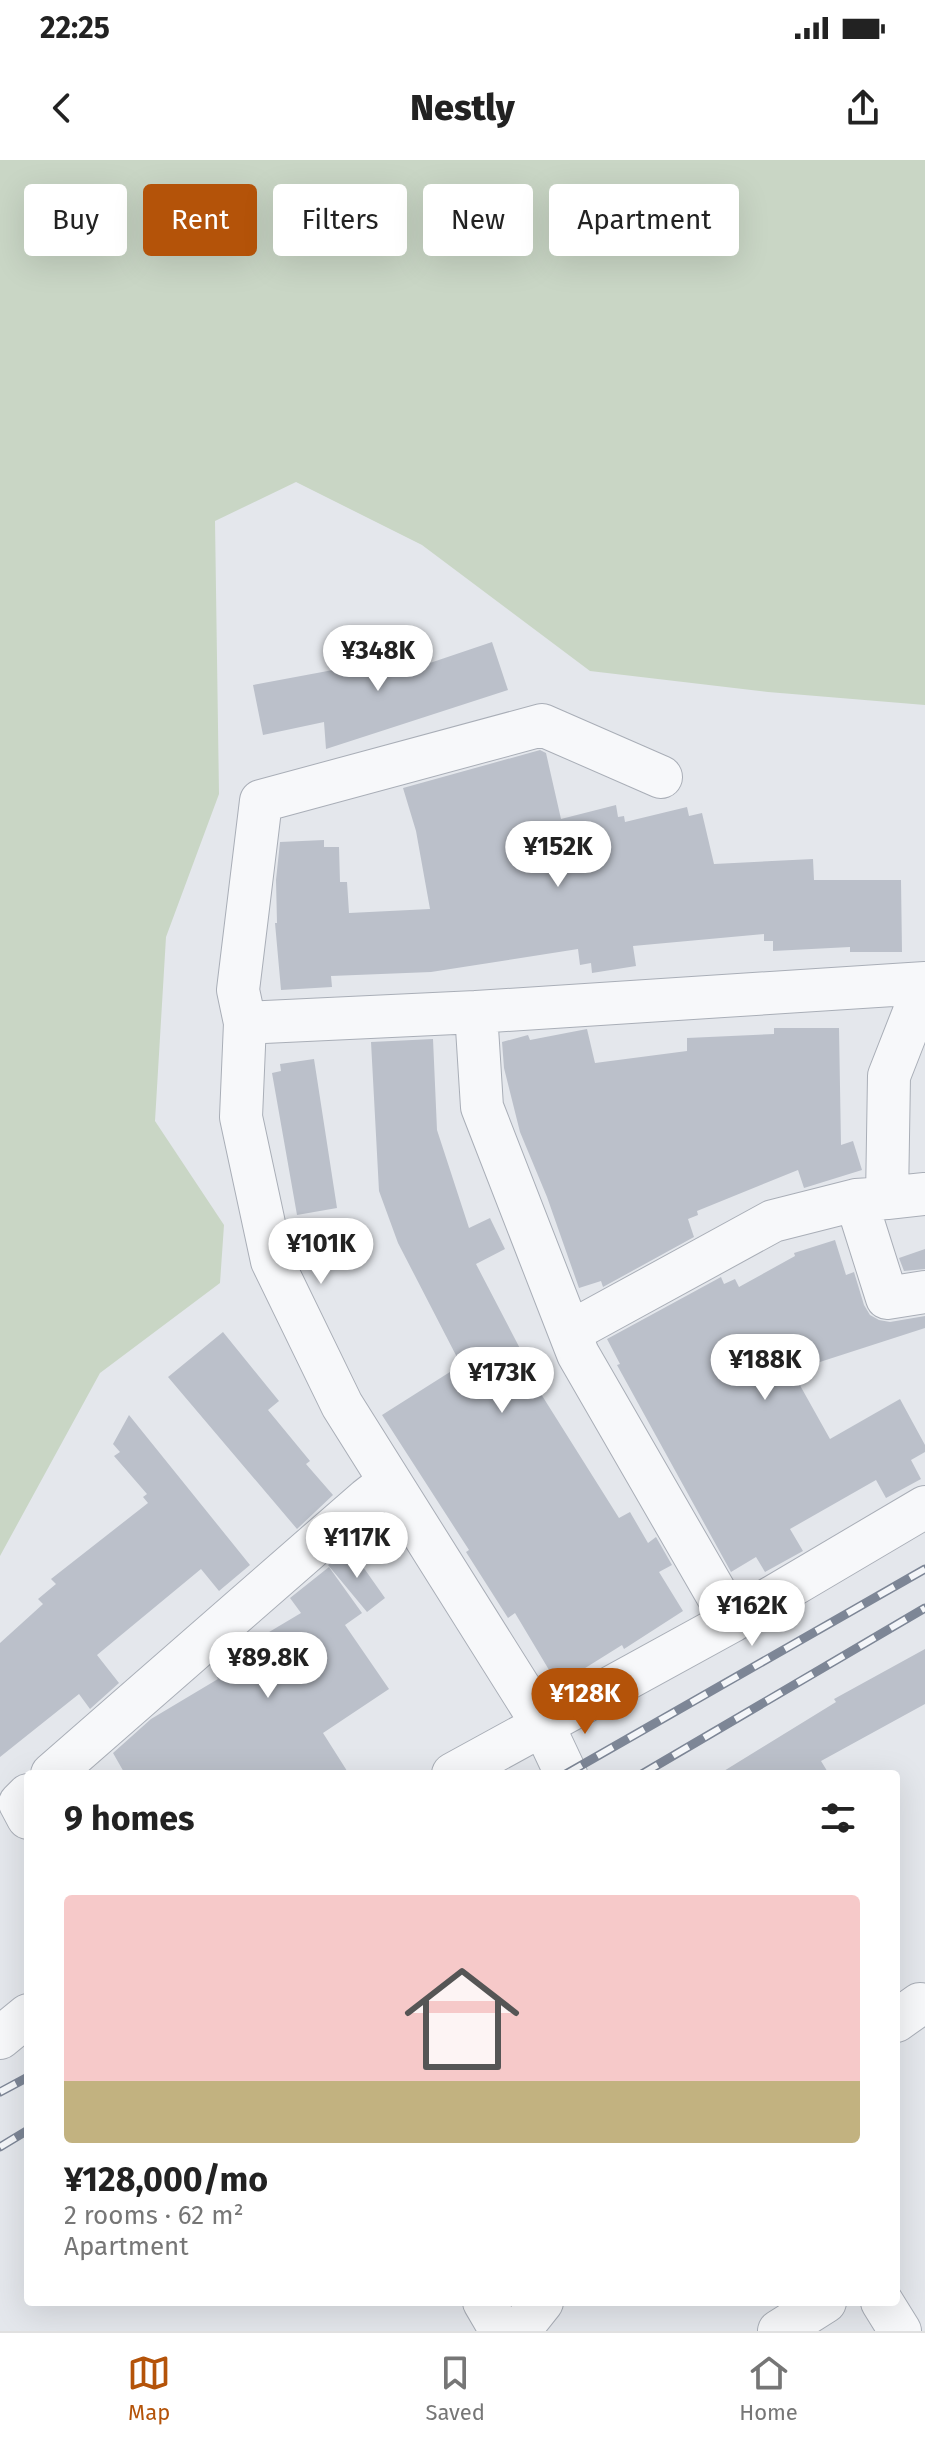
<!DOCTYPE html>
<html lang="en">
<head>
<meta charset="utf-8">
<style>
  :root { --surface:#fff; --page:#f6f6f6; --text:#222; --muted:#767676; --line:#e0e0e0; --accent:#b45309 }
  body { margin:0; font-family:"Fira Sans",sans-serif; background:var(--page); color:var(--text); height:100vh; display:flex; flex-direction:column; font-size:30px; white-space:nowrap }
  * { box-sizing:border-box; margin:0 }
  p { font-size:26px; color:var(--muted) }
  .icon { flex:none; width:44px; height:44px; fill:none; stroke:currentColor; stroke-width:2; stroke-linecap:round; stroke-linejoin:round }
  .map { position:relative; flex:1; overflow:hidden }
  .side { position:absolute; left:24px; top:1610px; width:876px; height:536px; display:flex; flex-direction:column; background:var(--surface); border-radius:8px; box-shadow:0 8px 32px #0002 }
  .side>* { flex:none }
  .banner { position:absolute; left:24px; top:24px; width:878px; height:72px; display:flex; gap:16px }
  .price { position:absolute; translate:-50% -68px; padding:0 18px; border-radius:28px; background:#fff; color:#222; font-size:26px; line-height:52px; filter:drop-shadow(0 2px 4px #0008) }
  .price::after { content:''; position:absolute; left:50%; top:48px; width:24px; height:18px; margin-left:-12px; background:inherit; clip-path:polygon(0 0,100% 0,50% 100%) }
  .price.active { background:var(--accent); color:#fff }
  ul { padding:0; list-style:none }
  li { display:grid; align-content:center; gap:16px; height:424px; padding:0 40px }
  li+li { border-top:2px solid var(--line) }
  li span { display:grid; place-items:center; height:248px; border-radius:8px; color:#555 }
  li>.icon { margin-inline-start:auto }
  span .icon { width:144px; height:144px; fill:#fffc; stroke-width:1 }
  li b { font-size:34px }
  h2 { display:flex; justify-content:space-between; align-items:center; height:96px; padding:0 40px; font-size:34px }
  .pill { padding:0 28px; border-radius:8px; background:var(--surface); box-shadow:0 8px 32px #0002; font-size:28px; line-height:72px }
  .pill.active { background:var(--accent); color:#fff }
  .status { display:flex; justify-content:space-between; align-items:center; height:56px; padding:0 40px; background:var(--surface); direction:ltr }
  .status svg { height:22px; fill:currentColor }
  header { display:flex; justify-content:space-between; align-items:center; height:104px; padding:0 40px; background:var(--surface); font-size:36px; font-weight:800 }
  .tab-bar { display:flex; justify-content:space-around; align-items:center; height:112px; border-top:2px solid var(--line); background:var(--surface); font-size:22px; color:var(--muted) }
  .tab-bar a { display:grid; justify-items:center; gap:4px }
  .tab-bar .active { color:var(--accent) }
  .map>svg:first-child { display:block }
  .green { fill:#c9d6c5 }
  .building { fill:#bbc0ca }
  .lines { fill:none; stroke-linecap:round; stroke-linejoin:round }
  .minor-casing { stroke:#a9aeb7; stroke-width:44 }
  .minor { stroke:#f7f8fa; stroke-width:42 }
  .rail-casing { stroke:#7d8696; stroke-width:9 }
  .rail { stroke:#f4f6f9; stroke-width:6; stroke-dasharray:18; stroke-linecap:butt }
</style>
</head>
<body>
<div class="status"><b>22:25</b><svg viewBox="0 0 49 12"><path d="M0 12V9h3v3zM5 12V6h3v6zM10 12V3h3v9zM15 12V0h3v12zM26 1h20v11H26zM47 4h2v5h-2z"/></svg></div>
<header><svg class="icon" aria-label="back" viewBox="0 0 24 24"><path d="M15 5l-7 7 7 7"/></svg>Nestly<svg class="icon" aria-label="share" viewBox="0 0 24 24"><path d="M12 15V3M7 8l5-5 5 5M5 13v7h14v-7"/></svg></header>
<div class="map">
<svg width="925" height="2171" viewBox="0 0 925 2171">
  <rect width="100%" height="100%" fill="#e4e7ec"/>
  <!-- green -->
  <path class="green" d="M0,0H925V545L768,532L590,511L422,385L296,322L215,361L219,634L166,777L155,961L224,1065L220,1123L100,1213L0,1396Z"/>
  <!-- building -->
  <path class="building" d="M492,482L508,530L326,589L324,562L263,575L253,525L333,510L332,501L420,494L421,506Z
    M540,590L546,593L561,659L616,645L618,657L624,656L625,662L687,647L689,656L702,653L714,704L813,699L814,720H901L902,792H850V787L773,791V781H764V774L633,786L636,806L592,813L591,803L580,805L578,789L431,812L331,816L332,827L281,830L275,763H277L276,720L280,682L324,680V687H339L340,722H347L349,753L430,749L416,671L403,628Z
    M774,868H839L841,985L853,981L862,1010L804,1028L798,1010L697,1051L698,1055L688,1059L694,1077L603,1127L601,1121L579,1128L547,1037L520,972L504,908L502,882L528,875L530,880L587,869L595,903L687,891V878L774,874Z
    M433,879L437,970L469,1068L490,1058L505,1089L476,1104L539,1225L536,1226L619,1358L630,1352L648,1383L656,1377L672,1405L659,1412L683,1451L624,1489L622,1485L558,1525L515,1453L508,1458L466,1392L469,1390L382,1255L461,1205L398,1083L379,1031L371,882Z
    M314,899L337,1048L297,1055L272,913L281,911L280,904Z
    M835,1080L846,1115L854,1112L864,1145L870,1155L879,1160L890,1162L925,1156V1168L792,1211L830,1279L900,1239L925,1285V1292L911,1300L921,1319L886,1338L876,1320L790,1369L803,1391L765,1412L756,1397L731,1412L617,1205L620,1204L607,1179L721,1117L724,1124L735,1119L739,1127L795,1096L794,1093Z
    M925,1089V1109L904,1111L899,1098Z
    M223,1172L279,1241L268,1250L310,1301L306,1304L333,1335L297,1369L168,1217Z
    M129,1255L250,1405L219,1431L201,1409L97,1495L119,1523L90,1549L79,1534L0,1597V1483L43,1444L38,1439L56,1424L51,1419L148,1343L143,1337L147,1334L114,1296L120,1292L113,1284Z
    M349,1387L385,1438L367,1452L328,1405Z
    M329,1407L362,1453L345,1465L389,1529L323,1573L349,1614H125L113,1593L151,1559L218,1519L211,1507L212,1506L301,1453L290,1438Z
    M925,1489V1544L821,1601L829,1614H719L836,1542L834,1539Z"/>
  <g class="lines">
    <!-- minor casing -->
    <g class="minor-casing">
      <path id="minor" d="M476,852L482,947L578,1194L732,1461
        M245,863L476,852L925,823
        M887,1038L925,1034
        M856,1040L887,1138L925,1132
        M570,1172L773,1061L856,1040L887,1038L889,916L925,824
        M52,1614L367,1339L389,1322
        M453,1614L732,1461L925,1347
        M566,1614L543,1565L342,1245L272,1101L241,957L245,863L238,830L261,641L542,565L661,617
        M28,1635L20,1643L28,1658
        M896,1861L920,1844
        M0,1878L28,1855
        M484,2142L501,2171
        M882,2142L900,2171
        M519,2171L542,2142
        M779,2171L825,2142"/>
    </g>
    <!-- minor -->
    <use href="#minor" class="minor"/>
    <!-- rail casing -->
    <g class="rail-casing">
      <path id="rail" d="M566,1614L925,1409
        M642,1614L925,1448
        M0,1932L28,1917
        M0,1987L28,1970"/>
    </g>
    <!-- rail -->
    <use href="#rail" class="rail"/>
  </g>
</svg>
<b class="price" style="left:378px;top:533px">¥348K</b>
<b class="price" style="left:558px;top:729px">¥152K</b>
<b class="price" style="left:321px;top:1126px">¥101K</b>
<b class="price" style="left:765px;top:1242px">¥188K</b>
<b class="price" style="left:502px;top:1255px">¥173K</b>
<b class="price" style="left:357px;top:1420px">¥117K</b>
<b class="price" style="left:752px;top:1488px">¥162K</b>
<b class="price" style="left:268px;top:1540px">¥89.8K</b>
<b class="price active" style="left:585px;top:1576px">¥128K</b>
<div class="banner">
<a class="pill">Buy</a>
<a class="pill active">Rent</a>
<a class="pill">Filters</a>
<a class="pill">New</a>
<a class="pill">Apartment</a>
</div>
<section class="side">
<h2>9 homes<svg class="icon" aria-label="filters" viewBox="0 0 24 24"><path d="M4 7h16M4 17h16"/><circle cx="9" cy="7" r="2"/><circle cx="15" cy="17" r="2"/></svg></h2>
<ul>
<li><span style="background:linear-gradient(#f6c9c9 75%,#c2b280 0)"><svg class="icon" aria-label="home" viewBox="0 0 24 24"><path d="M3 11l9-7 9 7M6 9v11h12V9"/></svg></span><div><b>¥128,000/mo</b><p>2 rooms · 62 m²</p><p>Apartment</p></div></li>
</ul>
</section>
</div>
<nav class="tab-bar">
<a class="active"><svg class="icon" aria-label="map" viewBox="0 0 24 24"><path d="M3 6l6-2 6 2 6-2v14l-6 2-6-2-6 2zM9 4v14M15 6v14"/></svg>Map</a>
<a><svg class="icon" aria-label="saved" viewBox="0 0 24 24"><path d="M7 4h10v16l-5-4-5 4z"/></svg>Saved</a>
<a><svg class="icon" aria-label="home" viewBox="0 0 24 24"><path d="M3 11l9-7 9 7M6 9v11h12V9"/></svg>Home</a>
</nav>
</body>
</html>
